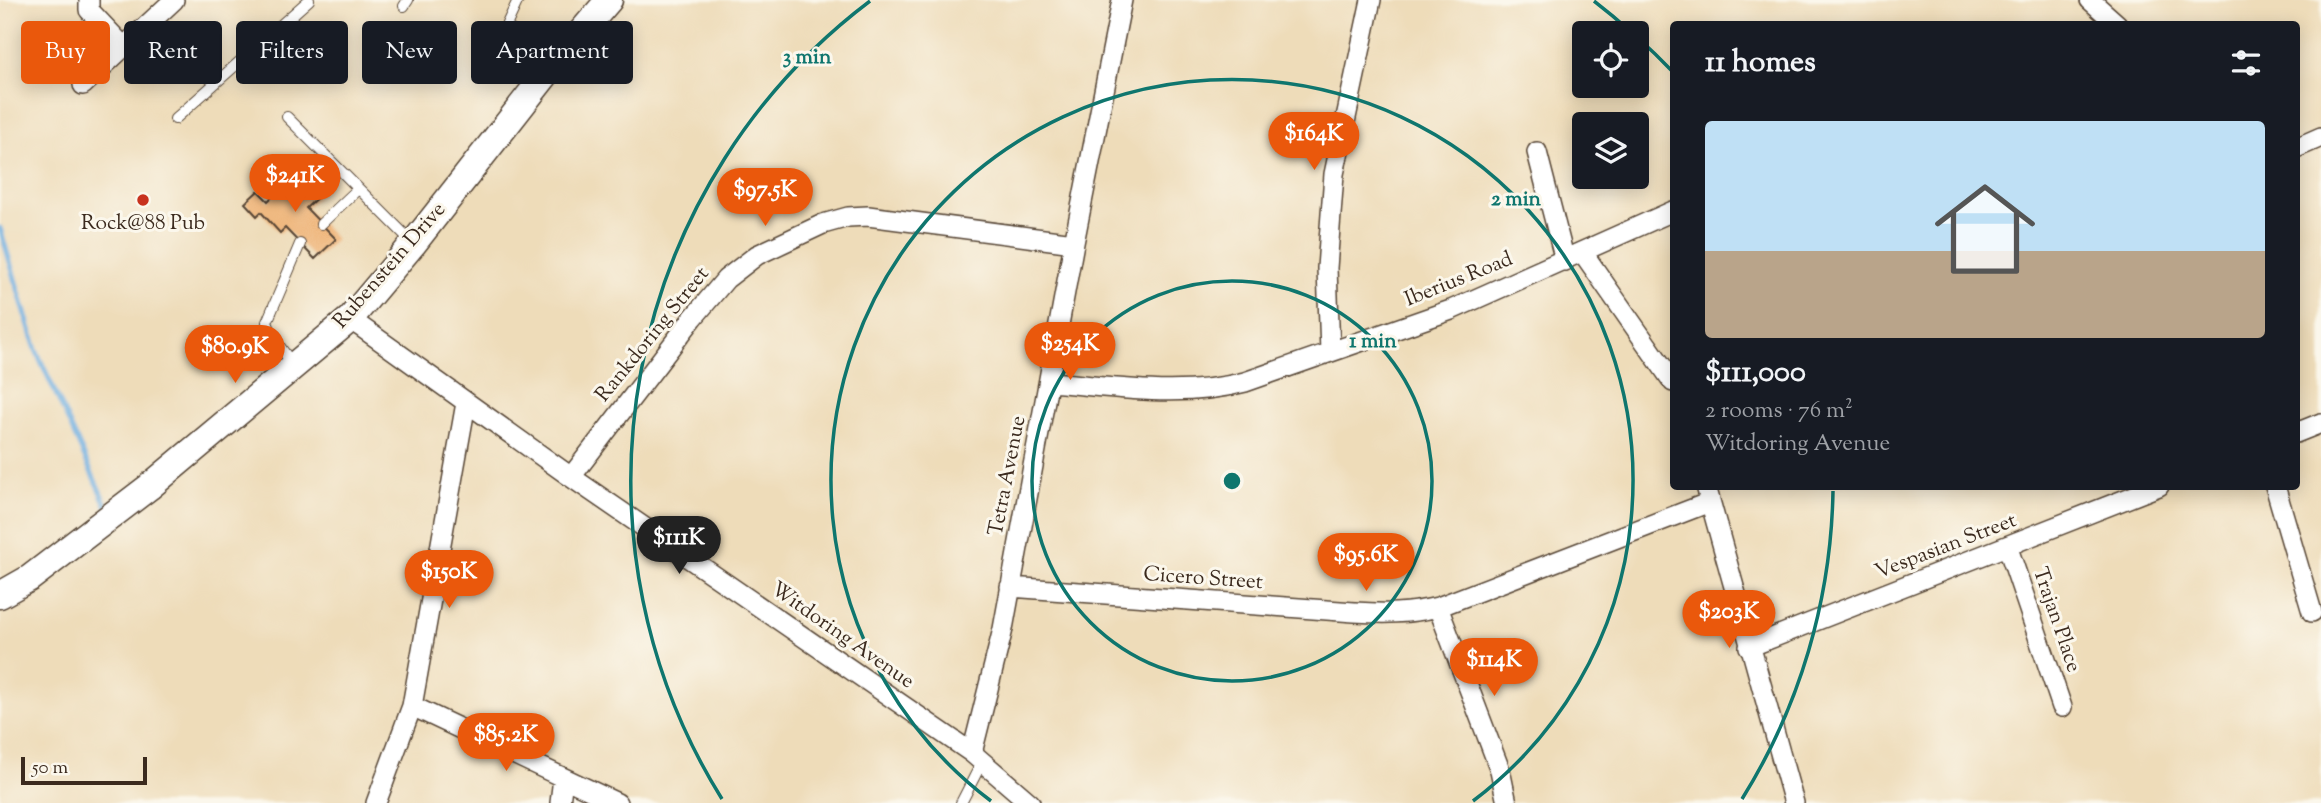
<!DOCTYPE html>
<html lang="en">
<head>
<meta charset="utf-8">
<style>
  :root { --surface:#171b24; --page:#242831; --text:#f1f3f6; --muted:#9ea1a6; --accent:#ea580c }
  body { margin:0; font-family:"Sorts Mill Goudy",serif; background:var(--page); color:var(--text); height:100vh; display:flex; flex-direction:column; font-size:26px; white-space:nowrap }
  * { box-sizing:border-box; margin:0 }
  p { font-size:23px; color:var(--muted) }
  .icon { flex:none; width:38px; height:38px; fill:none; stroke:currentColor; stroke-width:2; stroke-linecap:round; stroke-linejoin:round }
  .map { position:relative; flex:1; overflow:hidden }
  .side { position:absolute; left:1670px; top:21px; width:630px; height:469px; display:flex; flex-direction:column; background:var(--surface); border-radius:7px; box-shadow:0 4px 18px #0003 }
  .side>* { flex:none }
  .hud { position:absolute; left:21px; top:21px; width:665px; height:63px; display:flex; gap:14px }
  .buttons { position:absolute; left:1572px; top:21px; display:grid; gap:14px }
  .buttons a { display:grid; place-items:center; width:77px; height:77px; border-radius:7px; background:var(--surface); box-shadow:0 4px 18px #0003; font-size:35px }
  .scale { position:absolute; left:21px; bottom:18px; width:126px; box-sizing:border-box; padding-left:7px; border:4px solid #3b2a1e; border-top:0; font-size:19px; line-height:24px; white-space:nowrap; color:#3b2a1e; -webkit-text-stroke:5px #fbf7ec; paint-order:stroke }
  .price { position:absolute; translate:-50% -60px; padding:0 16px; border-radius:24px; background:var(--accent); color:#fff; font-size:23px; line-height:46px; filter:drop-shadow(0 2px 4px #0008) }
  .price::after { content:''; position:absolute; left:50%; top:42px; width:21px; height:16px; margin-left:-10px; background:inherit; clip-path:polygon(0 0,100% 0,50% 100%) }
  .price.selected { background:#222; color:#fff }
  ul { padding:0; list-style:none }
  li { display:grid; align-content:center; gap:14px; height:371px; padding:0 35px }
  li span { display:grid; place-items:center; height:217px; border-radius:7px; color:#555 }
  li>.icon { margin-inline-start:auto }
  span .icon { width:126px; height:126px; fill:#fffc; stroke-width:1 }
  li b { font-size:30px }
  h2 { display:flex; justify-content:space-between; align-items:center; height:84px; padding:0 35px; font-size:30px }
  .tag { padding:0 24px; border-radius:7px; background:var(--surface); box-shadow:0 4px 18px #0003; font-size:24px; line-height:63px }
  .tag.selected { background:var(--accent); color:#fff }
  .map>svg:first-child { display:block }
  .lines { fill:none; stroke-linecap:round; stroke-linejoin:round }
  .stream { stroke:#6bacdf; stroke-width:5 }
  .building { fill:#efb77e }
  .lane-casing { stroke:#564535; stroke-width:12 }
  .street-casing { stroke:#564535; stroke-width:22 }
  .secondary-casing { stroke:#564535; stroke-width:29 }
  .lane { stroke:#fff; stroke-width:10 }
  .street { stroke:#fff; stroke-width:19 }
  .secondary { stroke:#fff; stroke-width:26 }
  .ring { fill:none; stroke:#0f766e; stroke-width:3.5 }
  .poi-dot { fill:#c8321e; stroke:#fbf7ec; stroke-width:2.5 }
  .labels { text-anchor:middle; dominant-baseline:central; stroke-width:6; stroke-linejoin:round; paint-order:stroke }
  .poi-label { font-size:21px; fill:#3b2a1e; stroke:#fbf7ec }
  .street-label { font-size:21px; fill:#3b2a1e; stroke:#fbf7ec }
  .centre { fill:#0f766e; stroke:#fbf7ec; stroke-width:3.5 }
  .ring-label { font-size:21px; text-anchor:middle; font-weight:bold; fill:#0f766e; stroke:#fbf7ec; stroke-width:6; stroke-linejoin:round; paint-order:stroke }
</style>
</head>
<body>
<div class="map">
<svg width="2321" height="803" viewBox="0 0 2321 803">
  <rect width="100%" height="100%" fill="#fbf7ec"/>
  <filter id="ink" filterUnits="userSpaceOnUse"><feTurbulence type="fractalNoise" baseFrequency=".0143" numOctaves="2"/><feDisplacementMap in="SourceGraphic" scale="14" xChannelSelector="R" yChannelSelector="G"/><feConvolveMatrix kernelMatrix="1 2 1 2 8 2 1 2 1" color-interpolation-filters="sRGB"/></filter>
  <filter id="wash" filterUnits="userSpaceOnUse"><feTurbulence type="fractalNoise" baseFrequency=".00686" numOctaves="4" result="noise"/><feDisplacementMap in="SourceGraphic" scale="28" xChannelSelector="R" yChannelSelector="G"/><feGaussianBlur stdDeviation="1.57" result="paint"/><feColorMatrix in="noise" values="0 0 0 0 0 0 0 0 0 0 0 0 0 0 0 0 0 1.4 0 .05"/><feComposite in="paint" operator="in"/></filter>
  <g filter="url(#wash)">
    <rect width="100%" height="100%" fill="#eedcb9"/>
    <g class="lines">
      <!-- stream -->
      <path class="stream" d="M0,228L36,350L108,509"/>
    </g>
    <g id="blocks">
      <!-- building -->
      <path class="building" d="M300,170L322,193L306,208L336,239L315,259L285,228L280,233L261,212L257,216L245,203L258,191L268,201Z"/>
    </g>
  </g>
  <g filter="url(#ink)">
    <use href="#blocks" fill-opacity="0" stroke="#564535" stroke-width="2"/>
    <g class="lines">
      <!-- lane casing -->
      <g class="lane-casing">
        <path id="lane" d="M518,0L506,26L554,64
          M404,6L408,0
          M287,117L413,243
          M175,119L309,0
          M321,224L358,189
          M293,365L273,337L267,322L300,244
          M961,803L982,762"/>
      </g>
      <!-- street casing -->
      <g class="street-casing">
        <path id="street" d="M89,0V10L124,47
          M2090,0L2117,24
          M83,85L174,0
          M2296,148L2321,137
          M1537,152L1565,261
          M1583,253L1673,382
          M350,319L571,477L972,753L1030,803
          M1330,352L1327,268L1334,174L1371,0
          M1049,382C1115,387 1181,399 1245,382L1451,310L1673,211
          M2296,433L2321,423
          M571,477L693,318L726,279L757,255L823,224L848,217L868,216L1074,243
          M1706,486L1794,803
          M2275,486L2312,612
          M2008,548L2062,707
          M1010,587L1354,612C1383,614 1409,614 1438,607L1710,502
          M1438,607L1500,770L1507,803
          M1749,647L2159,486
          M412,706L617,803
          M972,753L1003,629L1074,243L1122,0
          M376,803L412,706L466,403
          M560,803L563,778"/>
      </g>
      <!-- secondary casing -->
      <g class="secondary-casing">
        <path id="secondary" d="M0,595L30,578L149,487L350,319L413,244L554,64L609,0"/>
      </g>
      <!-- lane -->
      <use href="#lane" class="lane"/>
      <!-- street -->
      <use href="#street" class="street"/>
      <!-- secondary -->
      <use href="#secondary" class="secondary"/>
    </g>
  </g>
  <!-- distance rings -->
  <g class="ring">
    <circle cx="1232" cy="481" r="200"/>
    <path d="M991 801A401 401 0 1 1 1473 801"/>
    <path d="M1833 491A601 601 0 0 1 1742 799M722 799A601 601 0 0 1 870 1M1594 1A601 601 0 0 1 1630 31M1638 38A601 601 0 0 1 1672 71"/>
  </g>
  <!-- markers -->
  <circle class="poi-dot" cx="143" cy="200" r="7"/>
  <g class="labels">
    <!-- poi labels -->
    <g class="poi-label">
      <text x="143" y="224">Rock@88 Pub</text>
    </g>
    <!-- street labels -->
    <g class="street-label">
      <text transform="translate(390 266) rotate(-49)">Rubenstein Drive</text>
      <text transform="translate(1459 280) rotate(-22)">Iberius Road</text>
      <text transform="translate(653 335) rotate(-51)">Rankdoring Street</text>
      <text transform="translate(1008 476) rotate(-79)">Tetra Avenue</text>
      <text transform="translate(1946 547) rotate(-21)">Vespasian Street</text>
      <text transform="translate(1203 579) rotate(4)">Cicero Street</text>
      <text transform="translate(2056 620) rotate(71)">Trajan Place</text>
      <text transform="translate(842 636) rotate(35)">Witdoring Avenue</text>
    </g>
  </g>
  <circle cx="1232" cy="481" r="10" class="centre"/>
  <g class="ring-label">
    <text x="807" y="63">3 min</text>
    <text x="1516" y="205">2 min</text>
    <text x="1373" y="347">1 min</text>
  </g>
</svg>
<div class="buttons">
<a><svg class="icon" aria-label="locate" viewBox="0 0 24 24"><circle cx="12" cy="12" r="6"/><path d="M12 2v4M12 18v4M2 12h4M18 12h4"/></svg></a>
<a><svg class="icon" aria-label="layers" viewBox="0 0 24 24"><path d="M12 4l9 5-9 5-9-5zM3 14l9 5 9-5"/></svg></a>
</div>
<div class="scale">50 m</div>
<b class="price" style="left:1314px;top:172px">$164K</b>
<b class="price" style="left:295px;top:214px">$241K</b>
<b class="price" style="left:765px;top:228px">$97.5K</b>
<b class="price" style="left:1070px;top:382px">$254K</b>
<b class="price" style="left:235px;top:385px">$80.9K</b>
<b class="price selected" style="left:679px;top:576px">$111K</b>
<b class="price" style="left:1366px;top:593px">$95.6K</b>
<b class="price" style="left:449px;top:610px">$150K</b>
<b class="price" style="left:1729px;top:650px">$203K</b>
<b class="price" style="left:1494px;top:698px">$114K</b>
<b class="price" style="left:506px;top:773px">$85.2K</b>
<div class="hud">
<a class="tag selected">Buy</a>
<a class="tag">Rent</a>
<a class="tag">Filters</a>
<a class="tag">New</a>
<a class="tag">Apartment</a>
</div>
<section class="side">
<h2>11 homes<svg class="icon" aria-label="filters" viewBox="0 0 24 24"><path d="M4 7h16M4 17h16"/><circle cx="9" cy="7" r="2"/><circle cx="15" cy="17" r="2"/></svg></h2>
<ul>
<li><span style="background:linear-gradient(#bfe0f5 60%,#b9a48a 0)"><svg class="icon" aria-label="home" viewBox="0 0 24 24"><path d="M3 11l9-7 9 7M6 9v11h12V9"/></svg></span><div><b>$111,000</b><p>2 rooms · 76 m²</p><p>Witdoring Avenue</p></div></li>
</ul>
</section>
</div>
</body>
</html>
